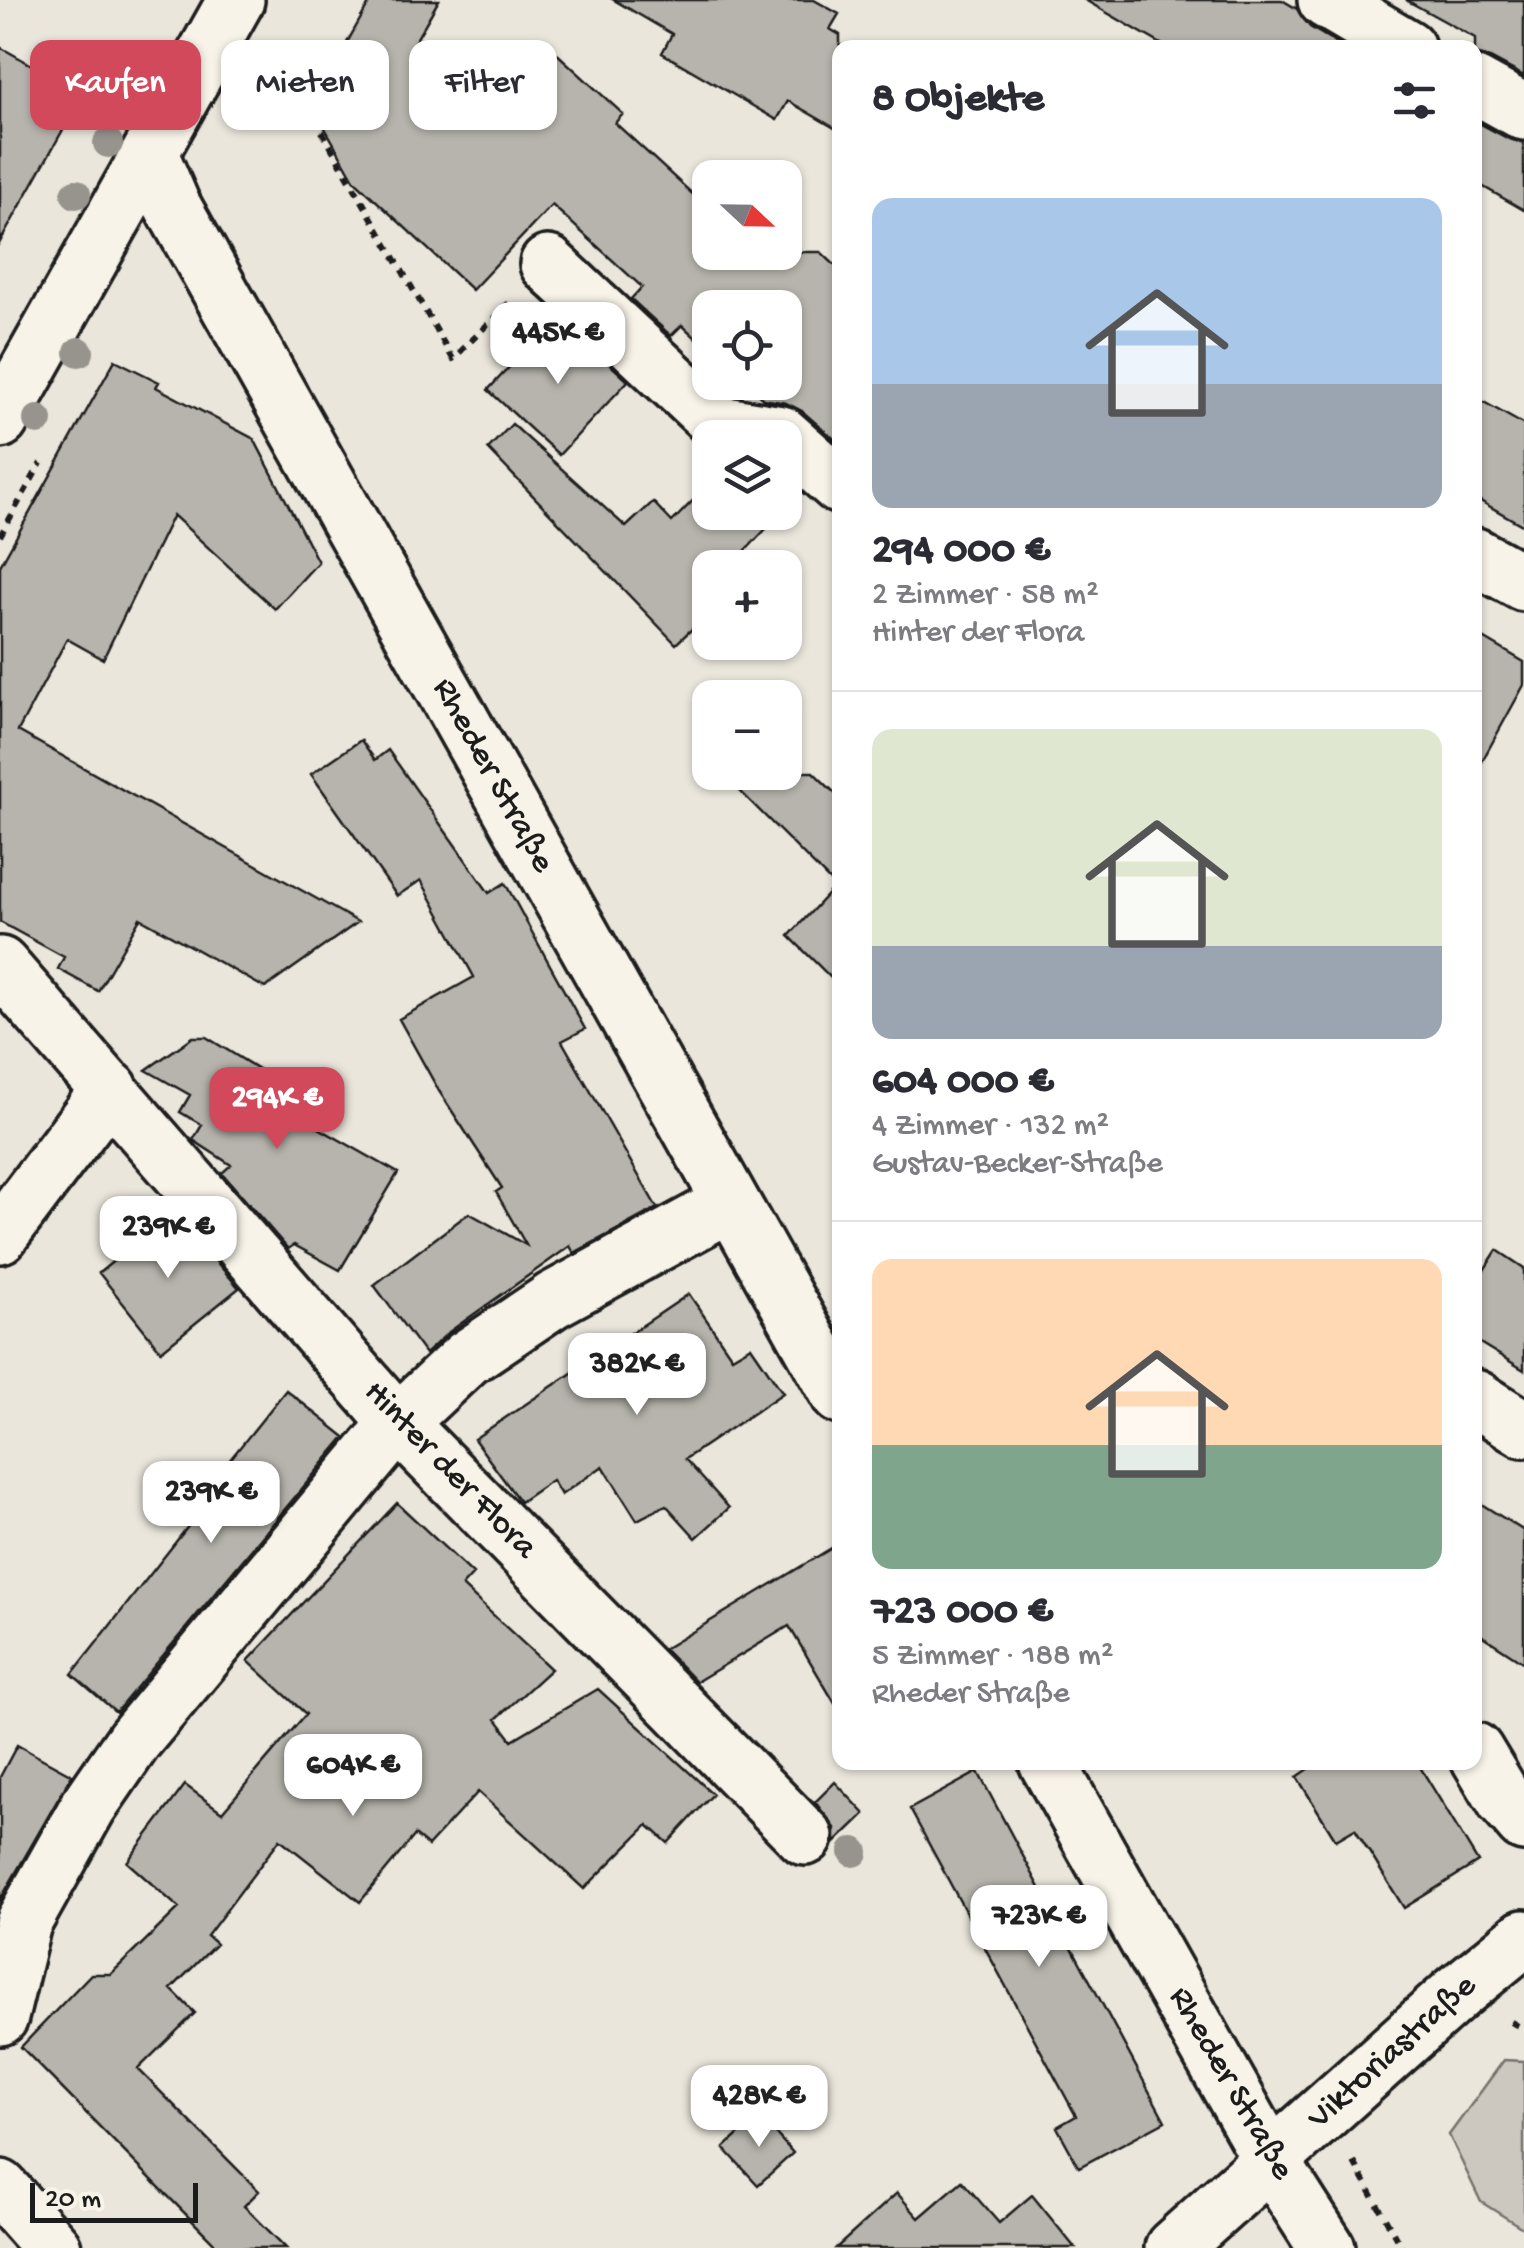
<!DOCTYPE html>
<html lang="de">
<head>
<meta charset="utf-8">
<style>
  :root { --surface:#fff; --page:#f2f2f3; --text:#2b2b33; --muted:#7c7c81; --line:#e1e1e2; --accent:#d1495b }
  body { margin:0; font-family:"Gochi Hand",sans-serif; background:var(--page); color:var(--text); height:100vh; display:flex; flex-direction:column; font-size:38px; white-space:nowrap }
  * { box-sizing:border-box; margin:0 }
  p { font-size:32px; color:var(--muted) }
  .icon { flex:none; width:55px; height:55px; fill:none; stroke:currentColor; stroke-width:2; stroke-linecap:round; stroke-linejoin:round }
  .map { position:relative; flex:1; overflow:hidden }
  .sheet { position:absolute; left:832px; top:40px; width:650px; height:1730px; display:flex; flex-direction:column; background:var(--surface); border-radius:20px; box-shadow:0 2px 8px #0004 }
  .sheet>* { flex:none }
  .top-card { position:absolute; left:30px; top:40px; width:652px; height:90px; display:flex; gap:20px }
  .needle { width:65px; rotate:112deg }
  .fabs { position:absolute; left:692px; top:160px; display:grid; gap:20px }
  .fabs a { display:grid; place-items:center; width:110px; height:110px; border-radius:20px; background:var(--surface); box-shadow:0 2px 8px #0004; font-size:50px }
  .scale { position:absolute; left:30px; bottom:25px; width:168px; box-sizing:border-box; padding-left:10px; border:5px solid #1c1c1c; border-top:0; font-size:28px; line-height:35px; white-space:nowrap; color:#1c1c1c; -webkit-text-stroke:8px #f7f3e8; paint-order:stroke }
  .price { position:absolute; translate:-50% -85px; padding:0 22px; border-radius:20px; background:#fff; color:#222; font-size:32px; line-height:65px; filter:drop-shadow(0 2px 5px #0008) }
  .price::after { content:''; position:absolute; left:50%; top:60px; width:30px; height:22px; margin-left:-15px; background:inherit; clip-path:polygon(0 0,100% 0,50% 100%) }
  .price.selected { background:var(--accent); color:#fff }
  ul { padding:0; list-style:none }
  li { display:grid; align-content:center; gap:20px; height:530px; padding:0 40px }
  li+li { border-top:2px solid var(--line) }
  li span { display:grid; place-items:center; height:310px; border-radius:20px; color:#555 }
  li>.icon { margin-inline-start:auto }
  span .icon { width:180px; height:180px; fill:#fffc; stroke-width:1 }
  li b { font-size:42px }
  h2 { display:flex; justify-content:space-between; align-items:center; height:120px; padding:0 40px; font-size:42px }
  .chip { padding:0 35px; border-radius:20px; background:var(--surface); box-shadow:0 2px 8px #0004; font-size:35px; line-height:90px }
  .chip.selected { background:var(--accent); color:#fff }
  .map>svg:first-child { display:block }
  .green { fill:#ccc8c0; stroke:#74726e; stroke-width:2.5 }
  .building { fill:#b6b4ac; stroke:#1c1c1c; stroke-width:2.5 }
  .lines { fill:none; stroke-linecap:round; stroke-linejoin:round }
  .minor-casing { stroke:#1c1c1c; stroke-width:62 }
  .major-casing { stroke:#1c1c1c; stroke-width:62 }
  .path { stroke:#1c1c1c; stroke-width:6; stroke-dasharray:8 8; stroke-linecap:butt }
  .minor { stroke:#f7f3e8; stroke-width:55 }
  .major { stroke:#f7f3e8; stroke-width:55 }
  .tree { fill:#96948d }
  .labels { text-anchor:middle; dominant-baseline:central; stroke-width:8; stroke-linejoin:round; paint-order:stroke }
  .street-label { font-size:35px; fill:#1c1c1c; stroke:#f7f3e8 }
</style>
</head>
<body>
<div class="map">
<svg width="1524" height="2248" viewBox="0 0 1524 2248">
  <rect width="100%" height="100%" fill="#eae6dc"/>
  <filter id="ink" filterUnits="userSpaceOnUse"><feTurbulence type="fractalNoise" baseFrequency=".01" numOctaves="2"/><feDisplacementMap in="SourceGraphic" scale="20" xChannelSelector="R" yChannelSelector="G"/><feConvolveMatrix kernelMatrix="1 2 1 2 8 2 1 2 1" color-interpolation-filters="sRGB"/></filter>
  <g filter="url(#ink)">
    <!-- green -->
    <path class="green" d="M1504,2060L1524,2061V2229L1481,2202L1449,2135Z"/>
    <!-- building -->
    <path class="building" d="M371,0H439L413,45L470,101L502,68L520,85L553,50L623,114L615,123L710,210V252H821L840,270V444L802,411L786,403L763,399L744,382H785V308H710V351L682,325L671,336L631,299L642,287L552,205L472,290L355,181L312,105Z
      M614,0H814L839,14L830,29L840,35V131L788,101L777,120L662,53L672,34Z
      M1085,0H1282L1297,9L1310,27L1345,48H1168Z
      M1406,0H1524V76L1490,58L1475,54V38Z
      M0,47L83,94L0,242Z
      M1475,121L1509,139L1524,143V210L1475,182Z
      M552,321L585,350L589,345L628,381L559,455L488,390Z
      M115,360L159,382L156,387L254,439L318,562L275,609L173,515L103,659L67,639L18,731L358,922L265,988L140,918L98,991L58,969L64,957L0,922V566Z
      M1475,397L1524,425V526L1475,498Z
      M512,424L626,527L653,502L672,522L710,483V512H782L729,568H710V612L676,644L488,449Z
      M1475,633L1524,662V685L1475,774Z
      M361,740L375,760L388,750L489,893L505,883L585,1029L562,1041L657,1208L574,1253L570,1246L449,1332L425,1354L374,1285L469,1213L526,1245L496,1192L502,1188L439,1091L399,1019L474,977L421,880L397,896L311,774Z
      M721,772H813L840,798V987L789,936L835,886Z
      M193,1037H206L289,1088L280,1106L398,1173L340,1270L294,1245L288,1249L222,1173L231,1165L193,1140L202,1125L180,1112L190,1095L146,1070Z
      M173,1212L239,1288L161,1351L99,1273Z
      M1497,1250L1524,1268V1370L1475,1340V1284Z
      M689,1294L732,1357L751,1346L783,1393L685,1459L729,1508L696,1538L666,1505L637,1520L603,1466L561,1495L552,1480L520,1502L474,1439Z
      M286,1390L345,1437L116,1712L72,1674L215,1492L208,1487Z
      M1475,1500L1524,1531V1663L1475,1631Z
      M397,1503L473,1574L462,1586L551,1669L496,1719L512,1740L598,1689L713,1794L668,1843L648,1825L584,1889L478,1792L428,1846L415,1835L360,1902L280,1839L207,1936L216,1944L171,1989L195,2013L138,2069L259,2191L244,2206L286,2248H219L21,2047L91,1974H111L179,1908L127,1862L185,1785L222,1812L306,1714L248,1661Z
      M840,1543V1712L789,1626L696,1682L664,1649Z
      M17,1745L72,1775L0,1900V1777Z
      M1319,1762H1417L1478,1862L1404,1908L1355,1829L1336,1840L1297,1777Z
      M978,1772L1165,2121L1079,2167L1057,2127L1076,2116L910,1809Z
      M835,1782L865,1814L835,1843V1828L815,1802Z
      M759,2115L793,2153L758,2185L724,2148Z
      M962,2181L999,2223L1032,2195L1075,2248H836L897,2193L919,2218Z"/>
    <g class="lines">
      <!-- minor casing -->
      <g class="minor-casing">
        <path id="minor" d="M1326,0L1407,48
          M1475,85L1524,112
          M150,154L172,205L840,1396
          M548,264L719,424L781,434L840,486
          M1475,556L1524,583
          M0,965L398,1423L805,1837
          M0,1235L110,1089
          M1475,1398L1524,1429
          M1475,1751L1505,1801L1524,1823
          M1047,1762L1272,2162L1327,2248
          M0,2017L23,1923L88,1807L134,1740L398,1423L467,1358L553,1300L731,1203
          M0,2188L53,2248
          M1173,2248L1457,1993L1524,1938"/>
      </g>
      <!-- major casing -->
      <g class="major-casing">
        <path id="major" d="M0,420L236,0"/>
      </g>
      <!-- path -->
      <path class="path" d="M274,48L453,359L509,303
        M0,536L41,463
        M1511,2022L1524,2029
        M1354,2162L1402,2248"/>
      <!-- minor -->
      <use href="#minor" class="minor"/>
      <!-- major -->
      <use href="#major" class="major"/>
    </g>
    <!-- trees -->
    <g class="tree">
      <circle cx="108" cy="143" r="15"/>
      <circle cx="76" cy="194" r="15"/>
      <circle cx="79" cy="352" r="15"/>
      <circle cx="38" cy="420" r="15"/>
      <circle cx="854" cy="1852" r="15"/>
    </g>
  </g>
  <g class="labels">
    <!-- street labels -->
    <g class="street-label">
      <text transform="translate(492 776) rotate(61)">Rheder Straße</text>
      <text transform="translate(449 1471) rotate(46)">Hinter der Flora</text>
      <text transform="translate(1393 2053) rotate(-42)">Viktoriastraße</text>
      <text transform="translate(1230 2084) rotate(60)">Rheder Straße</text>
    </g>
  </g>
</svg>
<div class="fabs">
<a><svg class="needle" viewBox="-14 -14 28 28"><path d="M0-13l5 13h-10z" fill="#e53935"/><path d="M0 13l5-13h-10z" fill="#7c7c81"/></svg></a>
<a><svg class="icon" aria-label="locate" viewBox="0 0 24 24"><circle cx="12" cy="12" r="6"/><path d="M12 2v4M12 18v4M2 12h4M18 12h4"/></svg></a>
<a><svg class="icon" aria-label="layers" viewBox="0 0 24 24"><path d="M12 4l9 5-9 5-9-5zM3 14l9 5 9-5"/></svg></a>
<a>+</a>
<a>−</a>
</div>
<div class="scale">20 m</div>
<b class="price" style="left:558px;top:387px">445K €</b>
<b class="price selected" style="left:277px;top:1152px">294K €</b>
<b class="price" style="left:168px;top:1281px">239K €</b>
<b class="price" style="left:637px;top:1418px">382K €</b>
<b class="price" style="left:211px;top:1546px">239K €</b>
<b class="price" style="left:353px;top:1819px">604K €</b>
<b class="price" style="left:1039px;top:1970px">723K €</b>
<b class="price" style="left:759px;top:2150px">428K €</b>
<div class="top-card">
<a class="chip selected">Kaufen</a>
<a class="chip">Mieten</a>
<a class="chip">Filter</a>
</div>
<section class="sheet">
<h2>8 Objekte<svg class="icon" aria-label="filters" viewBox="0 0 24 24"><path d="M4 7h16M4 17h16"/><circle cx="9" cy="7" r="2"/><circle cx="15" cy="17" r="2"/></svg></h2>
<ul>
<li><span style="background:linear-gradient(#a9c7e8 60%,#9aa5b1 0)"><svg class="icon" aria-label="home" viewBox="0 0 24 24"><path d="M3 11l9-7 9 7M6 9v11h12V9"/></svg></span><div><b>294 000 €</b><p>2 Zimmer · 58 m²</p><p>Hinter der Flora</p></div></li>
<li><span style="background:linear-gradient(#dfe7d0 70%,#9aa5b1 0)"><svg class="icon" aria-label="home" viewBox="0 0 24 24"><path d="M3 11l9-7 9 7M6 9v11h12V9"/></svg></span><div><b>604 000 €</b><p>4 Zimmer · 132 m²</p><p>Gustav-Becker-Straße</p></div></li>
<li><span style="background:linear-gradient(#ffd9b3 60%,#7fa58c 0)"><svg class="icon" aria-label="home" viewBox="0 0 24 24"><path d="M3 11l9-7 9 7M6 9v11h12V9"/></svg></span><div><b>723 000 €</b><p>5 Zimmer · 188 m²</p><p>Rheder Straße</p></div></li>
</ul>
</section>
</div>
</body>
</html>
